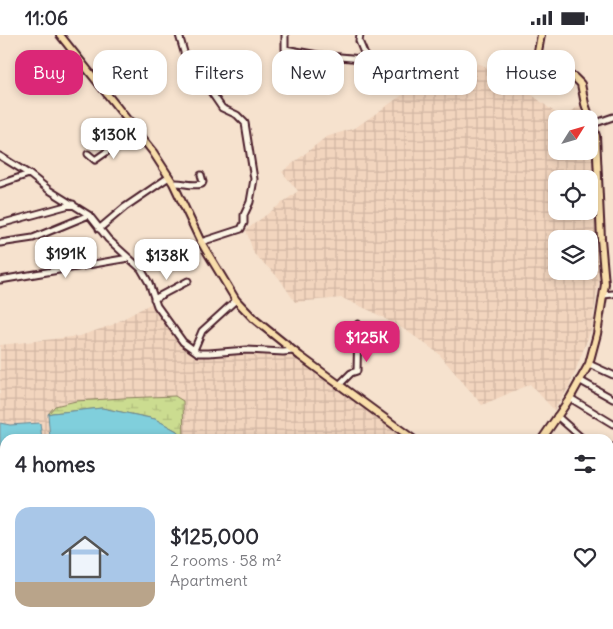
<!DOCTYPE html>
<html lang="en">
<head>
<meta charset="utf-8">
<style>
  :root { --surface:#fff; --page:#f7f7f7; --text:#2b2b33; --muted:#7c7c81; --accent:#db2777 }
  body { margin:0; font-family:Delius,sans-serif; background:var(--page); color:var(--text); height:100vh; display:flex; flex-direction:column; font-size:19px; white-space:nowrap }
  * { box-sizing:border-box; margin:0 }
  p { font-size:16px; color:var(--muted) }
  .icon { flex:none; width:28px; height:28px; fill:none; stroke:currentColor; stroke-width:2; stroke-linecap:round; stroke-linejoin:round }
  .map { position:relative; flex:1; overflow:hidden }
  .side { position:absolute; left:0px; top:399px; width:614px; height:196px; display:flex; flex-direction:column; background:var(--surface); border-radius:15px 15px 0 0; box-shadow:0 2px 8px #0003 }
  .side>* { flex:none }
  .hud { position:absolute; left:15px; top:15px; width:584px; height:45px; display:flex; gap:10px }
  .needle { width:32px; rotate:53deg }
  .tools { position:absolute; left:548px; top:75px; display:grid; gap:10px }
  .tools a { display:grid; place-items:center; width:50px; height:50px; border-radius:10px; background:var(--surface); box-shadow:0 2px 8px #0003; font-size:25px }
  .price { position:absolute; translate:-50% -42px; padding:0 11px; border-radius:10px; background:#fff; color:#222; font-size:16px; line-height:32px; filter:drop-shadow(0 1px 2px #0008) }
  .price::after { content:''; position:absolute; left:50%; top:30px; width:15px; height:11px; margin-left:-8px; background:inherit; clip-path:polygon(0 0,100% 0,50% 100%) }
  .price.selected { background:var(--accent); color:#fff }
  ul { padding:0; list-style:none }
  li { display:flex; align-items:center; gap:15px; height:125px; padding:0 15px }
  li span { display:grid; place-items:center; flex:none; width:140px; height:100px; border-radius:15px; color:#555 }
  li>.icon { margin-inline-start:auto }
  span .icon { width:60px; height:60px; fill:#fffc; stroke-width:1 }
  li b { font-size:21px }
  h2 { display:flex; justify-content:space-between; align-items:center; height:60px; padding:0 15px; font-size:21px }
  .tag { padding:0 18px; border-radius:15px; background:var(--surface); box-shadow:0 2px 8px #0003; font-size:18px; line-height:45px }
  .tag.selected { background:var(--accent); color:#fff }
  .status { display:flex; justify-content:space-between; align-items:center; height:35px; padding:0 25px; background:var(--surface); direction:ltr }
  .status svg { height:14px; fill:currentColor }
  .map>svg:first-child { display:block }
  .industrial { fill:url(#industrial-grid); fill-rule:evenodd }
  .wetland { fill:url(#wetland-marsh); stroke:#8a7e5e }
  .water { fill:#80cfdc; stroke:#6a8995 }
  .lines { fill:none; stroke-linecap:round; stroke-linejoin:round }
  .minor-casing { stroke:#4a1f2b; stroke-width:9 }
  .major-casing { stroke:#4a1f2b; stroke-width:10 }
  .minor { stroke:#fcf5e5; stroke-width:5 }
  .major { stroke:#f9deab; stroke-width:6 }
</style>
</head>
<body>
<div class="status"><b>11:06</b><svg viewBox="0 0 49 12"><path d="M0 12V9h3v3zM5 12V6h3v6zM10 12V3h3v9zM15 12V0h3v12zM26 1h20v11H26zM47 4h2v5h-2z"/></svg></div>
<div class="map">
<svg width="613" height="594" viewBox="0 0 613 594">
  <defs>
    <pattern id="industrial-grid" width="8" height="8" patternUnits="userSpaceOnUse" patternTransform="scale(1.25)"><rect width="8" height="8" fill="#f2d5be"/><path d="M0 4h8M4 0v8" fill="none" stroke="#d1b6a3"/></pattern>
    <pattern id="wetland-marsh" width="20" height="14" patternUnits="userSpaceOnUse" patternTransform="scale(1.25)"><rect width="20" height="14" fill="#cbdc90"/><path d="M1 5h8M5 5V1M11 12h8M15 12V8" fill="none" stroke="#b0bc7c"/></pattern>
  </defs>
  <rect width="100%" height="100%" fill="#f6e2ce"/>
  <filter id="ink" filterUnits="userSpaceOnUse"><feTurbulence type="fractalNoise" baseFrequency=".02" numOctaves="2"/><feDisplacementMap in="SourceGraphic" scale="10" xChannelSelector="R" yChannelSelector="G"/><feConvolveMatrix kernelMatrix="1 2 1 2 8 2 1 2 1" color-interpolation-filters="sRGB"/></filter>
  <g filter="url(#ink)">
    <!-- industrial -->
    <path class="industrial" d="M477,28L526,49L531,59L562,83L582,69L587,84H556V116H589V89L591,94L594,122L596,193L600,239L591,295L570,350L554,375L530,349L482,370L438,318L407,296L371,276L342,263L295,267L279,243L254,219L246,195L298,156L282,137L326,102L355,93L408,56L464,44L473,41ZM556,144H589V176H556ZM556,204H589V236H556Z
      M152,268L179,308L192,318L199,320H224L252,317L290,319L407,404H5V590H413V594H0V310L80,301L112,290Z"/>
    <!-- wetland -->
    <path class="wetland" d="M175,361L183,366L184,404H181L177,396L155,384L102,373L52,378L48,379L55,371L76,366L123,363Z"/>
    <!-- water -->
    <path class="water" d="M102,373L155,384L177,396L181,404H50L48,379L52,378Z
      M0,388L10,390L40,388L42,404H5V411H0Z"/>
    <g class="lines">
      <!-- minor casing -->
      <g class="minor-casing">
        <path id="minor" d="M179,0L186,24L196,35L222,73L237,80L245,88L254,144L250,167L244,180V188L241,194L201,207
          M285,0V14L318,20L362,24
          M360,0L359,6L367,25
          M593,89L613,82
          M88,119L95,125L112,113L116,97L130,86
          M0,121L29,139L49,155L89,180L108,204L141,234L149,248L157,271L183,307L194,315L198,318H209L247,315L283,317L293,316
          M173,148C185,147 189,152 202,149L203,147L201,140
          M0,149L29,139
          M0,189L73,169
          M99,194L125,172L169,142
          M0,208L33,203L89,180
          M0,245L129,223
          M604,260L613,259
          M154,264L188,246
          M194,315L202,296L236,265
          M589,329L613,340
          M579,345L613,364
          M339,350L351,338L357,336L358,289
          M570,363L613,389
          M557,381L583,404
          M609,413L613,412
          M609,524L613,523
          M609,589L613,590"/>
      </g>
      <!-- major casing -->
      <g class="major-casing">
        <path id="major" d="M60,0L153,117L173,148L201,207L236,265L254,284L300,321L413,404
          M541,0L537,22L538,31L543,36L574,42L581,49L585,69L596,101L601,204L605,249L597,299L589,329L570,363L542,404
          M417,590L418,594"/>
      </g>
      <!-- minor -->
      <use href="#minor" class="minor"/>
      <!-- major -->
      <use href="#major" class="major"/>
    </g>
  </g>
</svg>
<div class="tools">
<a><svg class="needle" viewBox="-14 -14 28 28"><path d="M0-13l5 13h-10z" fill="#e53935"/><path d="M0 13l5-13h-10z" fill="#7c7c81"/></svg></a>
<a><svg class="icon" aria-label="locate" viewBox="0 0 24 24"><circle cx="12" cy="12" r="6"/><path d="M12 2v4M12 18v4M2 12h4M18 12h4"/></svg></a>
<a><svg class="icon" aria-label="layers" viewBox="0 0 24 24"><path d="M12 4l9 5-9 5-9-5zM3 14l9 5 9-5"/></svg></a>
</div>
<b class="price" style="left:114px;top:125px">$130K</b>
<b class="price" style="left:66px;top:244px">$191K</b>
<b class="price" style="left:167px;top:246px">$138K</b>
<b class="price selected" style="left:367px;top:328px">$125K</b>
<div class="hud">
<a class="tag selected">Buy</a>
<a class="tag">Rent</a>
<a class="tag">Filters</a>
<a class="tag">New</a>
<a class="tag">Apartment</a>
<a class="tag">House</a>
</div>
<section class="side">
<h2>4 homes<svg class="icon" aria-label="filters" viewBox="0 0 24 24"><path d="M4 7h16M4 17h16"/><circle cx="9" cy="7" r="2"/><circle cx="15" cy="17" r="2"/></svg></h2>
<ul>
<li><span style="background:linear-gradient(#a9c7e8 75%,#b9a48a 0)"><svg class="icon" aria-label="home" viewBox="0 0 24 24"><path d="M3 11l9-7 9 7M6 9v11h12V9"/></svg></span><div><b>$125,000</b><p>2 rooms · 58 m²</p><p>Apartment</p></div><svg class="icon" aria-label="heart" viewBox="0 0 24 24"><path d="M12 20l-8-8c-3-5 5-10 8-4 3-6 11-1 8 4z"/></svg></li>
</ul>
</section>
</div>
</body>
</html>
